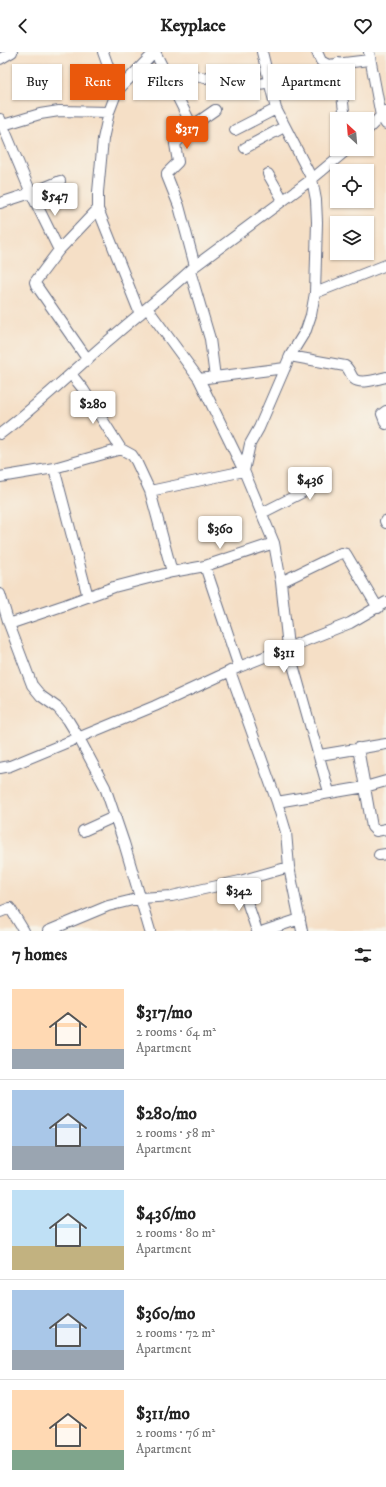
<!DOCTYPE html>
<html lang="en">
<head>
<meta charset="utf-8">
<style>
  :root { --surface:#fff; --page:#f2f2f2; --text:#222; --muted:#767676; --line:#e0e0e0; --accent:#ea580c }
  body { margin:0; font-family:"IM FELL DW Pica",serif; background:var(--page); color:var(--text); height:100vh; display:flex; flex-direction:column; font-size:15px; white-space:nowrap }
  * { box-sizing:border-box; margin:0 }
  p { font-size:13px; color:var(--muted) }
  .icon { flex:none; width:22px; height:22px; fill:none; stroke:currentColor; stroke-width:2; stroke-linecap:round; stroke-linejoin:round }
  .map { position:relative; height:879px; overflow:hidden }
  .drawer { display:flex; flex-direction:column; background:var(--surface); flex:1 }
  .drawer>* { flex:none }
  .guide { position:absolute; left:12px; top:12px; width:362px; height:36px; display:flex; gap:8px }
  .needle { width:26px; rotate:334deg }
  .controls { position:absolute; left:330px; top:60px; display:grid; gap:8px }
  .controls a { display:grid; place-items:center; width:44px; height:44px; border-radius:0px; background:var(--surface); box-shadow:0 1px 3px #0004; font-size:20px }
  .price { position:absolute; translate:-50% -34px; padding:0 9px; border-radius:4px; background:#fff; color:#222; font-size:13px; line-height:26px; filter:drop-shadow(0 1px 2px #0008) }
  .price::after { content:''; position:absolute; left:50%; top:24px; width:12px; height:9px; margin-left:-6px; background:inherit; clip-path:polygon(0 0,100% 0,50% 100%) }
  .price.selected { background:var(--accent); color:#fff }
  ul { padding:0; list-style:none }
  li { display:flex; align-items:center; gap:12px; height:100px; padding:0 12px }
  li+li { border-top:1px solid var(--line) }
  li span { display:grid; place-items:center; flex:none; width:112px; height:80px; border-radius:0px; color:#555 }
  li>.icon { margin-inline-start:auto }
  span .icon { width:48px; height:48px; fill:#fffc; stroke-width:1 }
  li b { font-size:17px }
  h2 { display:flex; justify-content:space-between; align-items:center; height:48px; padding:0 12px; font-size:17px }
  .tag { padding:0 14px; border-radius:0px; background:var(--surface); box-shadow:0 1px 3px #0004; font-size:14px; line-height:36px }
  .tag.selected { background:var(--accent); color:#fff }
  header { display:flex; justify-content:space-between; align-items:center; height:52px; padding:0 12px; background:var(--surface); font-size:18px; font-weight:700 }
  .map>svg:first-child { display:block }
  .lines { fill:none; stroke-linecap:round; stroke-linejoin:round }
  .minor-casing { stroke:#676d82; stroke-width:12 }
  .minor { stroke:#fff; stroke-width:10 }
</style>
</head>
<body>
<header><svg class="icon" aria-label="back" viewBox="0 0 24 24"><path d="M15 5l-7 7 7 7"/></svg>Keyplace<svg class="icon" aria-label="heart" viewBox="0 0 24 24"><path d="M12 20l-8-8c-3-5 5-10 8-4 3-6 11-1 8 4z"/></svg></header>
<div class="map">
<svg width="386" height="879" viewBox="0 0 386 879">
  <rect width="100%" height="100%" fill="#f7f3e8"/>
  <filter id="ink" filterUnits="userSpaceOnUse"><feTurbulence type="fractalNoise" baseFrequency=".025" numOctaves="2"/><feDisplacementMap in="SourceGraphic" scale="8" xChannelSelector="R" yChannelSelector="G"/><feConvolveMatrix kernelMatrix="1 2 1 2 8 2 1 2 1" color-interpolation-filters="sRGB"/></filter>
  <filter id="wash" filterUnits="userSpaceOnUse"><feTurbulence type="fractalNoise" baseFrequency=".012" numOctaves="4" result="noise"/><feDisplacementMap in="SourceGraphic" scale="16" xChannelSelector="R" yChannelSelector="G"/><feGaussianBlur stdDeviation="0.9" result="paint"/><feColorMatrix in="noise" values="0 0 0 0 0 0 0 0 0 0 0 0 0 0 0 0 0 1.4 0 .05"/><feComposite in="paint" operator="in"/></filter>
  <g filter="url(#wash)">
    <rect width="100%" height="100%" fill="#f5dfc6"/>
  </g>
  <g filter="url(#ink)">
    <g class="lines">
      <!-- minor casing -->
      <g class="minor-casing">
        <path id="minor" d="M103,0L117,39
          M155,0L192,74
          M317,0L321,9L328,13L369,8
          M369,0L381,64L386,72
          M0,7L12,0
          M338,11L345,67
          M171,32L191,23L205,26L224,18H227C243,28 249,36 269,30
          M0,67L31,141L59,198
          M3,73L40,62L59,59L109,60
          M235,78L276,57
          M367,78L386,59
          M245,96L284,75
          M268,122L283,148
          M0,151L31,141L60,129
          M195,214L179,154L167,124V121L178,110L175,92L192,74L215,58
          M190,219L210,287L215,325
          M315,241L386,213
          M147,256L199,327L244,419L274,491L281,530L288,595L329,740
          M140,262L98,157V140L103,87L109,60L117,39L155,0
          M290,304L345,314C350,317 350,323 354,327C361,333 378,327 386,325
          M88,308L36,233L35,230L59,198L98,157
          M71,322L83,337L121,397L132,403L136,409L150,439L172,520
          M199,327L285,316
          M386,359L382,362L386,372
          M0,382C38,353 73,319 109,288C137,263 168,240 195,214L312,127L348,97
          M54,416L88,545
          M244,419L250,392L259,376L290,304L306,278L311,263L315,241L317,170L316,148L312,127L276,57L262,0
          M0,425L54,416L121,397
          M150,439L244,419
          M262,461L315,434
          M385,469L386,471
          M205,514L239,615
          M281,530L341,501L346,502L378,556
          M0,542L9,572L32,633L41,644L58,656L68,668L79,686L105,735L124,791L150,879
          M9,572L65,553L114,535L172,520L205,514L274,491
          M230,619L277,750L286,780L289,815L302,879
          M358,696L372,775L376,779L386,777
          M320,703L386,692
          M0,716L10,714L155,654L239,615L350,571L386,550
          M277,750L365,735L386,729
          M83,779L116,764
          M379,803L386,802
          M240,829L257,879
          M0,860L10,856L24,879
          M48,879L108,854L141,846L172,844L240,829L289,815
          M264,879L300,867"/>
      </g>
      <!-- minor -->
      <use href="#minor" class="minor"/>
    </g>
  </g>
</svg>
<div class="controls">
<a><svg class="needle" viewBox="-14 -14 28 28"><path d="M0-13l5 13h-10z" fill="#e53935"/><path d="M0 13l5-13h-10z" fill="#767676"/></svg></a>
<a><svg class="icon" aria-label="locate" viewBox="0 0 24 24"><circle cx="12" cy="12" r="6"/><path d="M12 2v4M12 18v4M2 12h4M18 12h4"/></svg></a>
<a><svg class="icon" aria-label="layers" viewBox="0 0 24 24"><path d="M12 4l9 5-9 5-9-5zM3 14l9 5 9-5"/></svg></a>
</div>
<b class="price selected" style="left:187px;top:98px">$317</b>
<b class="price" style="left:55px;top:165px">$547</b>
<b class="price" style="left:93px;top:373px">$280</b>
<b class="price" style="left:310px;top:449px">$436</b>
<b class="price" style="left:220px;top:498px">$360</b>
<b class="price" style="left:284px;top:622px">$311</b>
<b class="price" style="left:239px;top:860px">$342</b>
<div class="guide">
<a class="tag">Buy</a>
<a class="tag selected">Rent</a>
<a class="tag">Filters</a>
<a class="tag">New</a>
<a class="tag">Apartment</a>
</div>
</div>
<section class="drawer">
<h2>7 homes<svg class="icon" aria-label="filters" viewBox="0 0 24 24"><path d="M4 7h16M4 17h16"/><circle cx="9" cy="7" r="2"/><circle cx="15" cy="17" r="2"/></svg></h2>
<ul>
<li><span style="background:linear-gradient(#ffd9b3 75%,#9aa5b1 0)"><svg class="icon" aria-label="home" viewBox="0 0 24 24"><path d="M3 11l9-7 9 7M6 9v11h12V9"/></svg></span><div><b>$317/mo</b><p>2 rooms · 64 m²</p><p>Apartment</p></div></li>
<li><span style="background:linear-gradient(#a9c7e8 70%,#9aa5b1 0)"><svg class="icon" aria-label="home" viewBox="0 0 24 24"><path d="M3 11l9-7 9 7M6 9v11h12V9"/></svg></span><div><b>$280/mo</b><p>2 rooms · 58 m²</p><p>Apartment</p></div></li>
<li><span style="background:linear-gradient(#bfe0f5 70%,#c2b280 0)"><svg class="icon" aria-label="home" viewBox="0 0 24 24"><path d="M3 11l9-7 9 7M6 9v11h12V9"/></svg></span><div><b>$436/mo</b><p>2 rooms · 80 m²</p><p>Apartment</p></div></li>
<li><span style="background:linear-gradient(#a9c7e8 75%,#9aa5b1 0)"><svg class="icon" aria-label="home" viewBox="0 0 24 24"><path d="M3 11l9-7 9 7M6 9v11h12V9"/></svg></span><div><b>$360/mo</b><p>2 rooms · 72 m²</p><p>Apartment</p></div></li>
<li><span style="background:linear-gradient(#ffd9b3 75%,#7fa58c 0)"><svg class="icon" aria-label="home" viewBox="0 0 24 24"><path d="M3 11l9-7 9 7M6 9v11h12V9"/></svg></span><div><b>$311/mo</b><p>2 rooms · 76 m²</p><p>Apartment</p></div></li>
</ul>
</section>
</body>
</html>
